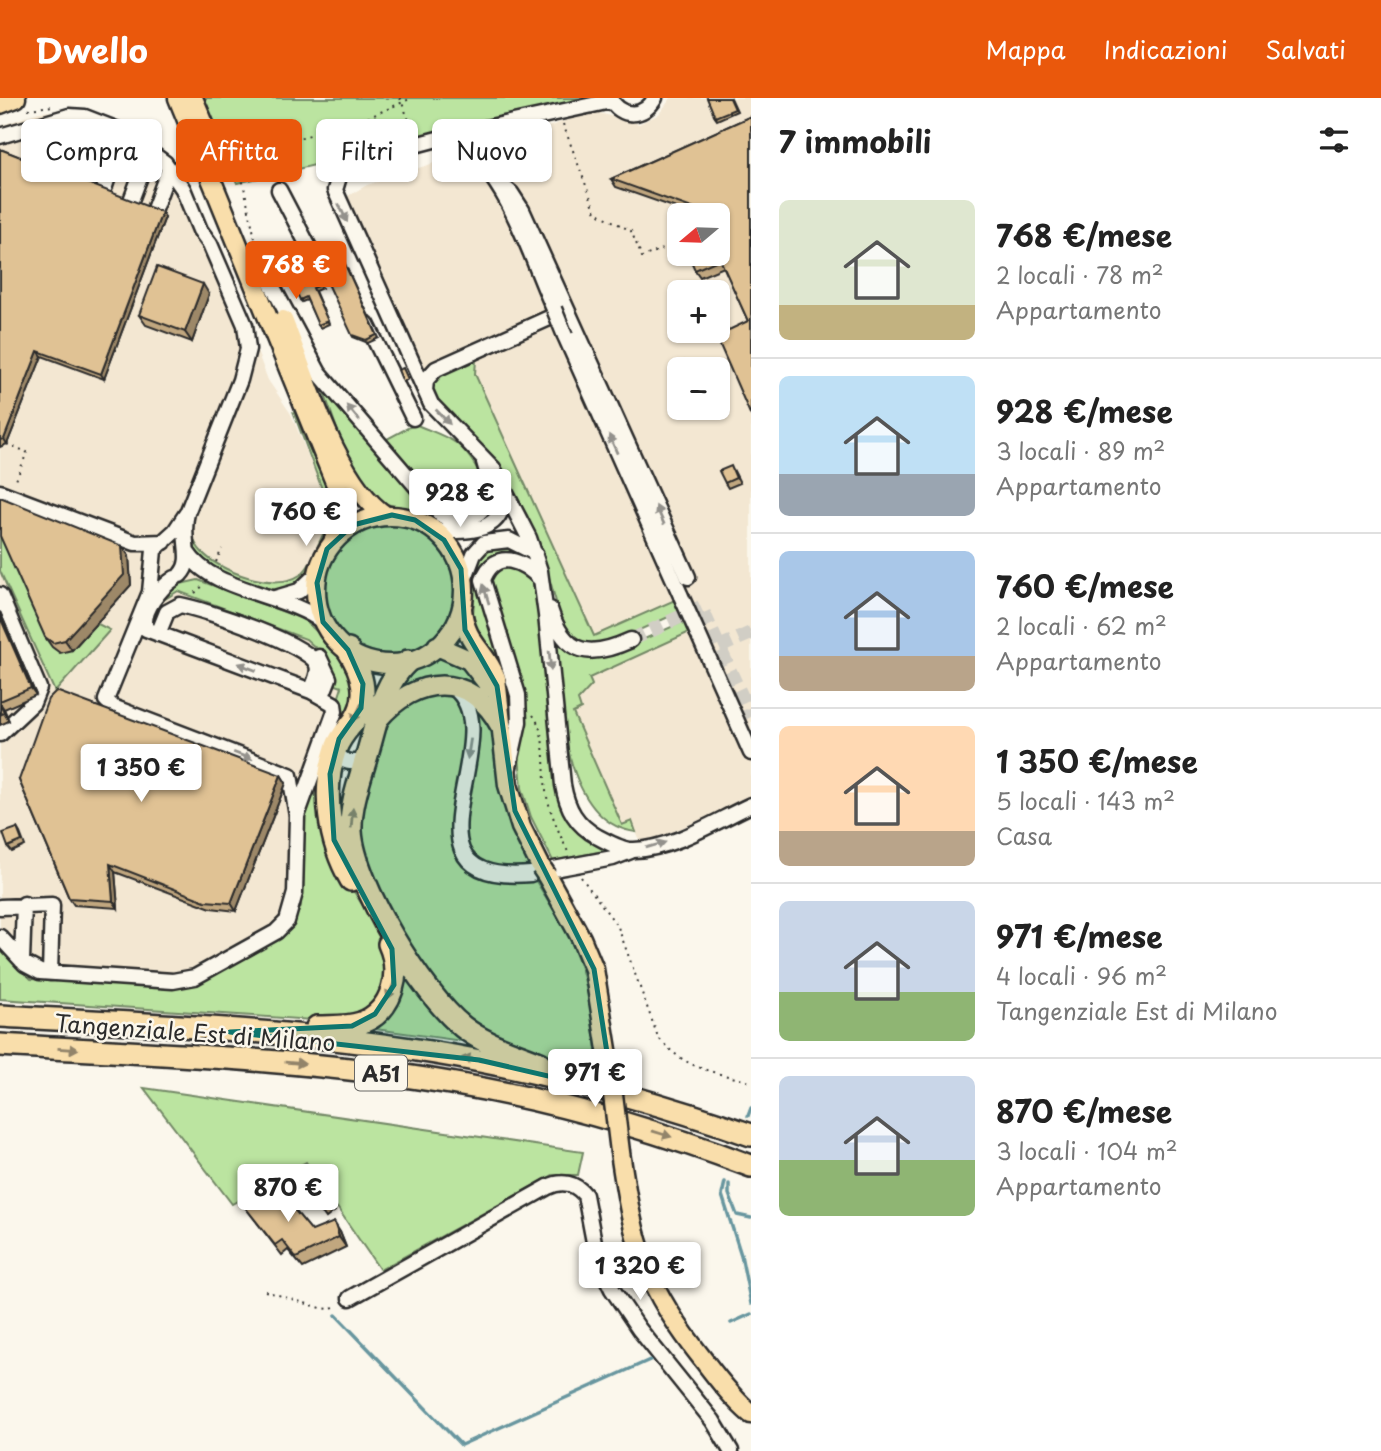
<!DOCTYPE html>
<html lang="it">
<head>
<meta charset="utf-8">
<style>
  :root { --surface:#fff; --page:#f6f6f6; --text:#222; --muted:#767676; --line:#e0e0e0; --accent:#ea580c }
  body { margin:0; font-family:"Playpen Sans",sans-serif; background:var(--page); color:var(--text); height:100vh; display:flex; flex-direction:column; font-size:26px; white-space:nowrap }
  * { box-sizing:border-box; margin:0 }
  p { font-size:23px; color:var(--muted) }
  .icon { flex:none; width:38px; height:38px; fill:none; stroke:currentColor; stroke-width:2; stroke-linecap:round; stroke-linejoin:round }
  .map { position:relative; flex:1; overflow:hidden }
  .drawer { display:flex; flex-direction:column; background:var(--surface); width:630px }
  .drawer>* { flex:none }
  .hud { position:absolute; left:21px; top:21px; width:625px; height:63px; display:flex; gap:14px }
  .needle { width:46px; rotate:251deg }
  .buttons { position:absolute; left:667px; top:105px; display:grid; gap:14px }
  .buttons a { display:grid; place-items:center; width:63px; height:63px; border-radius:10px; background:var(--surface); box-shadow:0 2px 5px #0004; font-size:35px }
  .price { position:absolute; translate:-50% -60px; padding:0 16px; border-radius:7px; background:#fff; color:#222; font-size:23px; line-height:46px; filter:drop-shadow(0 2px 4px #0008) }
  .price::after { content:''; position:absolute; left:50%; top:42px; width:21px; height:16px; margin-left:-10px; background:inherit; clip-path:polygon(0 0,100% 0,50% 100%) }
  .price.on { background:var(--accent); color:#fff }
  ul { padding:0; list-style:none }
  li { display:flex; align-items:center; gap:21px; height:175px; padding:0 28px }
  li+li { border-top:2px solid var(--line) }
  li span { display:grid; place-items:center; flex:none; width:196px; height:140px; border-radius:10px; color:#555 }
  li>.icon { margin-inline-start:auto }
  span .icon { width:84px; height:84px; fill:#fffc; stroke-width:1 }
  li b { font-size:30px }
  h2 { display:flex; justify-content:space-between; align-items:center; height:84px; padding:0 28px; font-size:30px }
  .tag { padding:0 24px; border-radius:10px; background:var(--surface); box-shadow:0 2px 5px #0004; font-size:24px; line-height:63px }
  .tag.on { background:var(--accent); color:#fff }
  header { display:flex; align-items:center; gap:42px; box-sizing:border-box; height:98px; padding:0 35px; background:var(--accent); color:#fff }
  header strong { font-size:33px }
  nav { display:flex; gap:38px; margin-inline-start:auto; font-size:24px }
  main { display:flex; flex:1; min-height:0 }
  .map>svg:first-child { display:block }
  .built { fill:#f3e7d2; fill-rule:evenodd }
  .green { fill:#bbe4a0; stroke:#738866; stroke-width:2 }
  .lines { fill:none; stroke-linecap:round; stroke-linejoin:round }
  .stream { stroke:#67969f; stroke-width:3.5 }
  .minor-tunnel { stroke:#d1cec5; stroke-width:14; stroke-dasharray:14 7; stroke-linecap:butt }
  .minor-casing { stroke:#2b2b2b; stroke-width:19 }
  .major-casing { stroke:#2b2b2b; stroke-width:23 }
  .highway-casing { stroke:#2b2b2b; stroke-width:26 }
  .path { stroke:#2b2b2b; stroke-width:2; stroke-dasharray:2 5; stroke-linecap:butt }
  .minor { stroke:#fbf7ec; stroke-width:14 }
  .major { stroke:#f9deab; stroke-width:18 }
  .highway { stroke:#f9deab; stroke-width:21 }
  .minor-bridge-casing { stroke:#2b2b2b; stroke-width:19; stroke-linecap:butt }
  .major-bridge-casing { stroke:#2b2b2b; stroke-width:23; stroke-linecap:butt }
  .minor-bridge { stroke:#fbf7ec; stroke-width:14 }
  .major-bridge { stroke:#f9deab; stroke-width:18 }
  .wall { fill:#c1a77f; stroke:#2b2b2b; stroke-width:2 }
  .shaded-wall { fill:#9d8868; stroke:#2b2b2b; stroke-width:2 }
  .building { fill:#e0c294; stroke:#2b2b2b; stroke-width:2 }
  .oneway { fill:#93918c }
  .oneway2 { fill:#92846b }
  .marked { fill:#0f766e; fill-opacity:0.2; stroke:#0f766e; stroke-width:5; stroke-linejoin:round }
  .labels { text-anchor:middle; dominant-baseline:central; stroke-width:5; stroke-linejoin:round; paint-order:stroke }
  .shield { fill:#fbf7ec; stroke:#696865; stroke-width:2 }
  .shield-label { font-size:21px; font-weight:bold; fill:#2b2b2b }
  .street-label { font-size:23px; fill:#2b2b2b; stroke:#fbf7ec }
</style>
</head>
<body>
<header>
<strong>Dwello</strong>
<nav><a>Mappa</a><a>Indicazioni</a><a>Salvati</a></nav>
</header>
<main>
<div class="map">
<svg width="751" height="1353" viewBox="0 0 751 1353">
  <rect width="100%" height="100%" fill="#fbf7ec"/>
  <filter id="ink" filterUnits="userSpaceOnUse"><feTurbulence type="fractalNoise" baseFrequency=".0143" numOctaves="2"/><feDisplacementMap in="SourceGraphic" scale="14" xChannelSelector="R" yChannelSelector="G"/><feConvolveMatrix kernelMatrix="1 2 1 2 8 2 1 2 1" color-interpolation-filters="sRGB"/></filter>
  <g filter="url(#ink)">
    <!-- built -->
    <path class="built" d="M671,0H751V700L668,736L640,744L632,723L622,727L572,615L589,580L692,533L677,501L594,538L469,267L426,282L346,99L367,87L449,60L479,61L496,48L592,13L639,26L659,16ZM679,117H718V156H679ZM679,194H718V233H679ZM679,271H718V310H679Z
      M71,12L137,37L215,144L268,282L291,316L329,409L330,421L310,466L306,541L328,561L342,589L303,735L301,808L296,822L284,836L194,886L179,890L31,881L0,850V28L39,14Z"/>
    <!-- green -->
    <path class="green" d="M201,0H586L582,5L237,85Z
      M502,245L503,249L476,262L475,276L594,538L677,501L682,513L599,550L577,545L563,528L540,448L527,417L489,355L440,307L433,294L432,284L436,275Z
      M319,281L446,426L495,400L499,395C492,418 477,430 452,429C441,429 428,418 418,415C398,409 379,407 365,390C346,366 331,311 319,281Z
      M293,313L332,401C336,422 331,434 322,452C315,465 311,479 298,488C277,503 204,473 192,451C190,445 189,436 188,430C192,438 195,447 201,453C219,474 276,494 300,477C310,469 314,457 319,445C325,433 330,423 329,410Z
      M415,326C428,332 444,337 456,345C473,358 501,400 470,414C464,417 455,416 448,417L385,342Z
      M326 492a64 64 0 1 1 128 0a64 64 0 1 1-128 0Z
      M0,432L72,552L96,525L110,532L55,594L0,473Z
      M503,445L527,456L535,470C517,448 493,453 479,475L478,496L506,574C498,562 485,553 478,541C471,530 473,516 474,504C476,476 463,454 503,445Z
      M507,464L531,480L536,500L562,706L613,751L553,763L531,719L522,690L519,658L523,628L487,494L490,474Z
      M198,482L303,521L347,561L359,595L336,637L341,773L380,835L386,850L391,879L367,914L342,924L0,901V850L31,881L179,890L194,886C230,866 286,849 301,808L304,708L342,589L336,587L328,561L306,541L178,493L162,503L157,501L176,487Z
      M687,522L692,533L589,580L592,587L578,602L581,611L573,615L622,727L632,723L636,734C560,724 560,598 554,538L556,536L576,556L604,559Z
      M442,560L459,562L486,591L489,601L473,589L392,597C406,575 416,566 442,560Z
      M448,594L466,617L458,754C482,786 497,785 534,780C547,801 562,823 572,846C590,886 594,929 598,973L520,952L474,932L420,875L360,752V714L382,632L409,599Z
      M470,600L492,630L497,678L504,707L533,767C502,773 475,771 464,737Z
      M404,868L469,944L368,930Z
      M144,990L583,1054L578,1077H553L380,1172L306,1064L232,1106Z"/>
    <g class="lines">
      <!-- stream -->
      <path class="stream" d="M748,1018L751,1010
        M725,1084L722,1097L741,1157L751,1206
        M729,1086V1096L737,1117L751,1120
        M336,1217L461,1347L652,1261
        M731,1225L751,1216"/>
      <!-- minor-tunnel -->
      <path class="minor-tunnel" d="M631,542L701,509L751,619
        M719,549L751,535"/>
      <!-- minor casing -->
      <g class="minor-casing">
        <path id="minor" d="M610,0C621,21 644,20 655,0
          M611,3L449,38L343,66L335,92L431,306L493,370L529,440L540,473L546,517L563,687C567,710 576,727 598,739C608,744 623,753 634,752C673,751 716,723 751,707
          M501,29L491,37L486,47L494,81L511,95L522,112L688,479
          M0,38L69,18L85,19L121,33L165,65L183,91L200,132L210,146L245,227L248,251L240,282L187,415C180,440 195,462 180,477
          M449,38C508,73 527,152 554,211
          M48,53L109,76L103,94
          M279,92L313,157L334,166
          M130,105L150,52
          M153,114L169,71
          M260,165L319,275L440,416C457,429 484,420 489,398C492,387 487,375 484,364
          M367,226L413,320
          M565,238L681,498
          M425,293L426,282L436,271L567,212
          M0,394L135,445L164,444
          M435,433C469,433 510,437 502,387
          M187,454C212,494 285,495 323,524
          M175,480C161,489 140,514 146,531L311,593L334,606L335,613L297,718L290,677L113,609L106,602L150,494L154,452L175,433L187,415
          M463,485L474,456L484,445L509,442L535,455
          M0,497L39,590L33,605L0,636
          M275,500L299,493L318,475
          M550,511C565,559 591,560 631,542
          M158,536L167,514L180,507C203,511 310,546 317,567C320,576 314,585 311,593
          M698,536L751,655
          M319,559L329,580L322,598
          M454,590C515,638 385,789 531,776
          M335,653C343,666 351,665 366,663
          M509,669L519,624L518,597L483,482C495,449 524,463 541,482
          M554,771L613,760L631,753
          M0,809L52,807L50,875
          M0,839L25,866L40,874L173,883L195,879L276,834L287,823L295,795L297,718
          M22,863L24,806
          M350,1200L548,1089C562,1082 575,1085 585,1097L597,1160L612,1191L639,1231L713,1323L731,1353"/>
      </g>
      <!-- major casing -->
      <g class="major-casing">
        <path id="major" d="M178,0L337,389L342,418L333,444
          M193,0L210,40
          M0,6L16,0
          M283,222C306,278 336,385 386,418
          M316 492a74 74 0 1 1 148 0a74 74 0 1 1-148 0Z
          M462,511C465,545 485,552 496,580L508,687L521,729L541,769
          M437,548L469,562L490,589
          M378,622C415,578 470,572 500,628
          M547,778L581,840L594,871L609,964
          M620,1054C634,1149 644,1187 705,1264C718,1281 734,1302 751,1316"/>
      </g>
      <!-- highway casing -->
      <g class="highway-casing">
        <path id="highway" d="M348,552C363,575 370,599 354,623C347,632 340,639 336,650C321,693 329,744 351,782
          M408,563C383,586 378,619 369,650C362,676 350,705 351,733C354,786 422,896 463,929C486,947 513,954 540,965
          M0,918C160,927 323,932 480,963C572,981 663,1006 751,1037
          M317,929C331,928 346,930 361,925C393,913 402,875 389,846
          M0,947C150,956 301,960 450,985C553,1002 653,1031 751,1068"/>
      </g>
      <!-- path -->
      <path class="path" d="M400,0L414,35
        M28,11L53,8
        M563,26L596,114L631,133L642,159L679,145
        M254,52L241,75L257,150
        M233,57L356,25L412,0
        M7,346L27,354L15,385
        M216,464L222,451
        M195,495L204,487
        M533,617C548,636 542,675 547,699C552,719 560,737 569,756
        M581,779L618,829L658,939C685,972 712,973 751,984
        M265,1193L321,1210L330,1211L337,1207"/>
      <!-- minor -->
      <use href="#minor" class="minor"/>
      <!-- major -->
      <use href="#major" class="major"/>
      <!-- highway -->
      <use href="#highway" class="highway"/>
      <!-- minor-bridge casing -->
      <g class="minor-bridge-casing">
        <path id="minor-bridge" d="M554,211L565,238
          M681,498L698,536"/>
      </g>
      <!-- major-bridge casing -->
      <g class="major-bridge-casing">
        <path id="major-bridge" d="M541,769L547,778
          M609,964L620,1054"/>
      </g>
      <!-- minor-bridge -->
      <use href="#minor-bridge" class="minor-bridge"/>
      <!-- major-bridge -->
      <use href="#major-bridge" class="major-bridge"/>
    </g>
    <!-- wall -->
    <path class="wall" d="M731,0L737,13L717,22L715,19Z
      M751,18L748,223L724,169L700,179L695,172L718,117H696L616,89L611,81Z
      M0,51L165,119L104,281L42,258L7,346L0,349Z
      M299,154L308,173L315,171L316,173L322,190L315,193L329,226L320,230L307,202L302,204L300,202L301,189Z
      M344,164L379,240L368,245L353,239L352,237Z
      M209,196L192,244L146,227L139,217Z
      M734,373L740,385L728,390L725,385Z
      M122,448L129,458L131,487L72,552L60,555L52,549L45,539Z
      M0,514L36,597L4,611L9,623L0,627Z
      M281,677L286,685L236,813L211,810L115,774L118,810L74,807L69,800L19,682Z
      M17,730L20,735L25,748L12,754L8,749Z
      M321,1094L335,1113L326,1120L312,1101Z
      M245,1109L312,1133L340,1134L346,1149L303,1170L288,1152L282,1157Z"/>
    <!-- shaded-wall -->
    <path class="shaded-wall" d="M162,114L165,119L104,281L101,276Z
      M203,186L209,196L192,244L185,234Z
      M38,253L42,258L7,346L4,341Z
      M122,448L129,458L131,487L72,552L65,542Z
      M0,514L36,597L31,590L0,519Z
      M0,605L4,611L9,623L4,615Z
      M281,677L286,685L236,813L231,805Z
      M110,766L115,774L118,810L113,803Z
      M334,1124L340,1134L346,1149L339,1139Z"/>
    <!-- building -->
    <path class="building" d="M707,0H730L735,11L715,19Z
      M751,18V318L716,238L748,223L720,161L695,172L688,156H718V117H704L703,114L611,81Z
      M0,51L162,114L101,276L38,253L4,341L0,342Z
      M299,154L307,174L315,171L321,187L313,190L328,223L318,227L306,199L300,202L295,191L301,189L288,159Z
      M328,156L343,162L377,237L366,242L352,237L316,160Z
      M157,169L203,186L185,234L139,217Z
      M684,263L687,271H679V280L678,281L672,268Z
      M403,270L408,281L403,284L398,272Z
      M731,368L736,380L725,385L719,373Z
      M0,399L122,448L124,477L65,542L53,545L45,539L0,438Z
      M0,519L31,590L0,603Z
      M56,593L281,677L231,805L205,803L110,766L113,803L69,800L19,682L48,601Z
      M0,606L4,615L0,617Z
      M17,730L22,743L8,749L3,735Z
      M273,1086L312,1133L334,1124L339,1139L296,1160L282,1142L275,1147L245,1109Z
      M321,1094L332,1108L322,1115L312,1101Z"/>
    <!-- one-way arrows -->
    <defs><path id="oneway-solid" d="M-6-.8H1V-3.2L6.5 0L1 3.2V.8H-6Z" transform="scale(1.75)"/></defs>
    <g class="oneway">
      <use href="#oneway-solid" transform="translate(343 115) rotate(65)"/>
      <use href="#oneway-solid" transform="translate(353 315) rotate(-130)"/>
      <use href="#oneway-solid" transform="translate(443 319) rotate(46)"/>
      <use href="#oneway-solid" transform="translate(613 346) rotate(-114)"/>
      <use href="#oneway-solid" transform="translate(660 417) rotate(-114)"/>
      <use href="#oneway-solid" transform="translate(486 496) rotate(-107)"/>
      <use href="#oneway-solid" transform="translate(550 563) rotate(85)"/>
      <use href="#oneway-solid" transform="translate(247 569) rotate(-159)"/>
      <use href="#oneway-solid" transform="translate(469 651) rotate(99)"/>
      <use href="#oneway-solid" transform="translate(243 658) rotate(21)"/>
      <use href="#oneway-solid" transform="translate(656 747) rotate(-16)"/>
    </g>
    <g class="oneway2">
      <use href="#oneway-solid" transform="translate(357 615) rotate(116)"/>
      <use href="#oneway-solid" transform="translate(352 720) rotate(-85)"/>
      <use href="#oneway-solid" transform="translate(391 892) rotate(113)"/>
      <use href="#oneway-solid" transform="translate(68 951) rotate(3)"/>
      <use href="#oneway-solid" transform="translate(472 961) rotate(-171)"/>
      <use href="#oneway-solid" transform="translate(295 965) rotate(5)"/>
      <use href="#oneway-solid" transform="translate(662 1036) rotate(17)"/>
    </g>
  </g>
  <!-- marked area -->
  <path class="marked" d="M392,417L415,422L444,442L461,471L465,532L497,588L515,713L594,871L613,993L479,962L230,934L352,928L375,916L394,887L392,851L334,742L330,676L339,641L361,610L363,586L348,552L323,524L317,485L327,451L353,427Z"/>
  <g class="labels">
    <!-- shield labels -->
    <rect class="shield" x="355" y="957.5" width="52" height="35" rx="5"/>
    <g class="shield-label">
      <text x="381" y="975">A51</text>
    </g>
    <!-- street labels -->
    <g class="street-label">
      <text transform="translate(195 934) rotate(4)">Tangenziale Est di Milano</text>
    </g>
  </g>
</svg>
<div class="buttons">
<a><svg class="needle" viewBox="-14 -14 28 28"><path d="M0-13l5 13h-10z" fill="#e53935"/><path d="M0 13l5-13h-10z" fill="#767676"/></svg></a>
<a>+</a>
<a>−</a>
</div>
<b class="price on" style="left:296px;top:203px">768 €</b>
<b class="price" style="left:460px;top:431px">928 €</b>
<b class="price" style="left:306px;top:450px">760 €</b>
<b class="price" style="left:141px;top:706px">1 350 €</b>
<b class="price" style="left:595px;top:1011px">971 €</b>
<b class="price" style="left:288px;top:1126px">870 €</b>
<b class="price" style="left:640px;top:1204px">1 320 €</b>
<div class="hud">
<a class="tag">Compra</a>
<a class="tag on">Affitta</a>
<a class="tag">Filtri</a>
<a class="tag">Nuovo</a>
</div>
</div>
<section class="drawer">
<h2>7 immobili<svg class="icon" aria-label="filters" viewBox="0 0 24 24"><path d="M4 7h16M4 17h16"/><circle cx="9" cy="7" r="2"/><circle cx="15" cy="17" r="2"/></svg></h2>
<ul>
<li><span style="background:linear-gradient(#dfe7d0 75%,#c2b280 0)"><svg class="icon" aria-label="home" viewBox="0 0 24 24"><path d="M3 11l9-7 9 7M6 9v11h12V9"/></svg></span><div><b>768 €/mese</b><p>2 locali · 78 m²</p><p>Appartamento</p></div></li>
<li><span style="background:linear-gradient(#bfe0f5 70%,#9aa5b1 0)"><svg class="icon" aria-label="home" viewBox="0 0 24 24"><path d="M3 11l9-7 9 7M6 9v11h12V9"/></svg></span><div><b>928 €/mese</b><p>3 locali · 89 m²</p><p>Appartamento</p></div></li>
<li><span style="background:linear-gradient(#a9c7e8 75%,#b9a48a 0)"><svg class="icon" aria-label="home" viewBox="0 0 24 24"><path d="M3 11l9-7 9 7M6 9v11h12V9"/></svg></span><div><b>760 €/mese</b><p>2 locali · 62 m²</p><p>Appartamento</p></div></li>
<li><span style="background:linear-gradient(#ffd9b3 75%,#b9a48a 0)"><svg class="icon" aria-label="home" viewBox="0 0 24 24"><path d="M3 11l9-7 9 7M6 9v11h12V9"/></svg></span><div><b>1 350 €/mese</b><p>5 locali · 143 m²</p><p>Casa</p></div></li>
<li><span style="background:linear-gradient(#c9d6e8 65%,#8fb573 0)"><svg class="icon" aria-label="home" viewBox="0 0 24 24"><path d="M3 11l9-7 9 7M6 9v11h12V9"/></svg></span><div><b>971 €/mese</b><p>4 locali · 96 m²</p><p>Tangenziale Est di Milano</p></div></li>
<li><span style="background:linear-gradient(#c9d6e8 60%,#8fb573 0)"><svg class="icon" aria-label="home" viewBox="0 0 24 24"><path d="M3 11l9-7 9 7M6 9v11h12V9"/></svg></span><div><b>870 €/mese</b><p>3 locali · 104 m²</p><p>Appartamento</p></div></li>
</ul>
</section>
</main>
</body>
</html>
